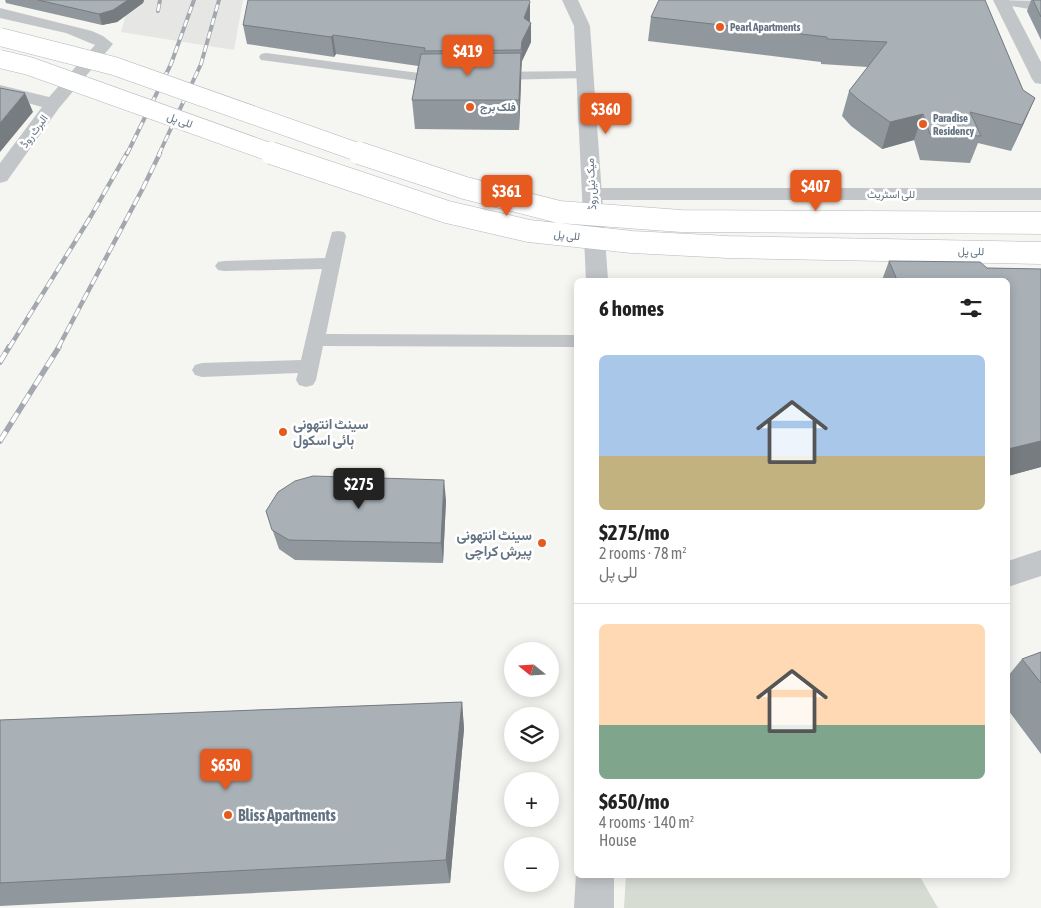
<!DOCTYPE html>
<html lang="en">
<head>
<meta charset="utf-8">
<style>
  :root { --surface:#fff; --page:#f6f6f6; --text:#222; --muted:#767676; --line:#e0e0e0; --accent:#e75a1f }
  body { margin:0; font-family:"Asap Condensed",Vazirmatn,sans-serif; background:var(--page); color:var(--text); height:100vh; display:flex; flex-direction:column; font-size:19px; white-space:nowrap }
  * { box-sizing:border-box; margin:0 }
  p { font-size:16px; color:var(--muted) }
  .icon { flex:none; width:28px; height:28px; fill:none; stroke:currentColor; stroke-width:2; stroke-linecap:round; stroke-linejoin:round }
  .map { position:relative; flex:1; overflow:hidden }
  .details { position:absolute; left:574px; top:278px; width:436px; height:600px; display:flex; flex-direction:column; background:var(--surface); border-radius:8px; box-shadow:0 2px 12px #0003 }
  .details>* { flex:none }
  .needle { width:32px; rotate:288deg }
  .controls { position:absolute; left:504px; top:642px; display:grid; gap:10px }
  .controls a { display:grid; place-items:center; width:55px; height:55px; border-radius:50%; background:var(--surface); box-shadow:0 2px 12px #0003; font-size:25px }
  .price { position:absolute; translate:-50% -42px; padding:0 11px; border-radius:5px; background:var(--accent); color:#fff; font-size:16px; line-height:32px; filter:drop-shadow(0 1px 2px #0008) }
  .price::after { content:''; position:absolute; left:50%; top:30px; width:15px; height:11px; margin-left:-8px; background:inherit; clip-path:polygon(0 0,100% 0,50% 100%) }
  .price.active { background:#222; color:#fff }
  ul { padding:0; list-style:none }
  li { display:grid; align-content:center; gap:10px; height:265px; padding:0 25px }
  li+li { border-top:1px solid var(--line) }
  li span { display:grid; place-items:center; height:155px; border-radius:8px; color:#555 }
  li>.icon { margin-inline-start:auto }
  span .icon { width:90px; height:90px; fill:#fffc; stroke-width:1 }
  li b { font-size:21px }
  h2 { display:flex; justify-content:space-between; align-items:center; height:60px; padding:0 25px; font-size:21px }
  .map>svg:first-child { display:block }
  .built { fill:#e6e7e5 }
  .green { fill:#d6dcd2 }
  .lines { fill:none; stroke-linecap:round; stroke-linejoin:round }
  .service { fill:#c2c6c9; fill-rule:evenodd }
  .minor { fill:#c2c6c9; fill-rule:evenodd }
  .tertiary { fill:#c2c6c9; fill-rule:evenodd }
  .rail-far2-casing { stroke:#a2a8ae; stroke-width:4 }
  .rail-far1-casing { stroke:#a2a8ae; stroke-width:4.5 }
  .rail-casing { stroke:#a2a8ae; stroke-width:5.5 }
  .rail-far2 { stroke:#fff; stroke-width:2.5; stroke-dasharray:7; stroke-linecap:butt }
  .rail-far1 { stroke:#fff; stroke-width:3; stroke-dasharray:9; stroke-linecap:butt }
  .rail { stroke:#fff; stroke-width:4; stroke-dasharray:11; stroke-linecap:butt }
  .secondary-bridge-far1-casing { stroke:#b4b9be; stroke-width:19; stroke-linecap:butt }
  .secondary-bridge-casing { stroke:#b4b9be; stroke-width:23; stroke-linecap:butt }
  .secondary-bridge-far1 { stroke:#fff; stroke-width:18 }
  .secondary-bridge { stroke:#fff; stroke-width:22 }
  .wall { fill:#91989d }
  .shaded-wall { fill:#767c80 }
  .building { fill:#a9b1b7; stroke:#767c80 }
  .poi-dot { fill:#e75a1f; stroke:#fff; stroke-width:2 }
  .labels { text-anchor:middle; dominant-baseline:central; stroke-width:5; stroke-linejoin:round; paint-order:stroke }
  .far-poi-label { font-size:11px; font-weight:bold; fill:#637383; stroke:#fff; text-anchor:start }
  .far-street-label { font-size:11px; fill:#637383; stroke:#fff }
  .poi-label { font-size:14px; font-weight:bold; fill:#637383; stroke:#fff; text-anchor:start }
  .near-poi-label { font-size:16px; font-weight:bold; fill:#637383; stroke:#fff; text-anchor:start }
</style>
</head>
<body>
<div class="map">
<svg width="1041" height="908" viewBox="0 0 1041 908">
  <rect width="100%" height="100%" fill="#f5f5f1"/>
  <!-- built -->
  <path class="built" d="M130,0H243L234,50L121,32Z"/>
  <!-- green -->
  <path class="green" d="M626,875H919L938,908H624Z"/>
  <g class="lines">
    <!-- service -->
    <path class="service" d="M266,53L419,73L445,72L452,76L445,80L419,81L261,60L259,57L261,54Z
      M585,71L590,72L592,75L590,78L493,80L486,76L493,72Z
      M338,231L344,232L346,236L326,334L576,335V347L323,346L316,380L313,385L306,387L299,385L296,380L298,373L202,377L195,375L192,370L195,365L202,363L301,360L322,269L224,271L218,270L215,266L218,262L224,261L325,258L332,232Z"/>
    <!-- minor -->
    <path class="minor" d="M993,0H1009L1041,62V84L1035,83L1032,79Z
      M0,8L92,31L103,36L113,44L59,108L7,181L0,183V163L42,107L0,95V85L49,97L95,45L66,33L0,18Z
      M592,188H1041V200H592L585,198L582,194L585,190Z
      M1041,550V576L1008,587V561Z"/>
    <!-- tertiary -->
    <path class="tertiary" d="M562,0H578L590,26L608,280H586L574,26Z
      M997,0L1041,1V11L1005,5L1000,3Z
      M576,873V875H614V908H574Z"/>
    <!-- rail-far2 casing -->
    <g class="rail-far2-casing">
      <path id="rail-far2" d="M158,11L160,0
        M127,154L171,64L194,0
        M159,154L201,64L219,0"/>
    </g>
    <!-- rail-far1 casing -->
    <g class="rail-far1-casing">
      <path id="rail-far1" d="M9,348L91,216L127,153
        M58,348L143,188L160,153"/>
    </g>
    <!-- rail casing -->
    <g class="rail-casing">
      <path id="rail" d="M0,362L9,347
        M0,441L59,347"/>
    </g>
    <!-- rail-far2 -->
    <use href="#rail-far2" class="rail-far2"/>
    <!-- rail-far1 -->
    <use href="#rail-far1" class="rail-far1"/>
    <!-- rail -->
    <use href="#rail" class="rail"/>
    <!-- secondary-bridge-far1 casing -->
    <g class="secondary-bridge-far1-casing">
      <path id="secondary-bridge-far1" d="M0,37L114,66L363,154
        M0,59L29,66L275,154"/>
    </g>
    <!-- secondary-bridge casing -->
    <g class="secondary-bridge-casing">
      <path id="secondary-bridge" d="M271,153L447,212L529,231L632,242L728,247L1041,253
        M359,153L465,188L559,212L681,221L1041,223"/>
    </g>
    <!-- secondary-bridge-far1 -->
    <use href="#secondary-bridge-far1" class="secondary-bridge-far1"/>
    <!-- secondary-bridge -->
    <use href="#secondary-bridge" class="secondary-bridge"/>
  </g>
  <!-- wall -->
  <path class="wall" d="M5,0H144L143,3L117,22L102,25L6,3Z
    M985,0L1023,90L1035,98L1011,151L978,143L970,163L920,160L914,140L882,149L851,126L842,116L849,91L868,67L821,64V62L648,41L651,17Z
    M1031,0H1041V40L1027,11Z
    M529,22L531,23V42L522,61L519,130L415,129L412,100L418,66L336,54L334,57L247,44L243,25Z
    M889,261L987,268L1041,269V467L1008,476V280H882Z
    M446,500L443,563L295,560L279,549L266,511Z
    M1041,652V754L1008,710V676L1022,659Z
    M462,702L464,729L450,883L0,906V720Z"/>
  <!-- shaded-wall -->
  <path class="shaded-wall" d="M128,0H144L143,3L117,22L102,25L99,14Z
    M530,2V21L524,37V18Z
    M531,23V42L522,61L521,70L522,41Z
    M333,35L336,54L334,57L331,37Z
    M521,53V82L519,130V100Z
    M25,93L33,112L0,152V123Z
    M1035,98L1024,123L1011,151L1022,125Z
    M923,114L914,140L882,149L890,122Z
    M1041,441V467L1008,476V449Z
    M444,480L446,500L443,563L441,543Z
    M462,702L464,729L450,883L446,860Z"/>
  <!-- building -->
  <path class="building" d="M38,0H128L113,10L99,14Z
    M248,0H529L530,2L524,18L531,23L522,41L521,50L424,51L425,48L333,35L331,37L243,25Z
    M659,0H985L1023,90L1035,98L1022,125L970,112L981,136L930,134L923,114L890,122L859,100L849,91L887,42L827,39V37L651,17Z
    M1033,0H1041V17Z
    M521,53L519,100H412L421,54Z
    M0,88L25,93L0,123Z
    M889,261L980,262L987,268L1041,269V441L1008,449V280H897Z
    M313,476L444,480L441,543L289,540L272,530L266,511L278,492L295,481Z
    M1041,652V683L1022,659Z
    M462,702L446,860L0,883V720Z"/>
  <!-- markers -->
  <g class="poi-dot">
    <circle cx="720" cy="27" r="5"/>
    <circle cx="470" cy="107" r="5"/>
    <circle cx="923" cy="124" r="5"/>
    <circle cx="283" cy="432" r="5"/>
    <circle cx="542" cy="543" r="5"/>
    <circle cx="228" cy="815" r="5"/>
  </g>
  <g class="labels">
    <!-- far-poi labels -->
    <g class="far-poi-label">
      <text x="730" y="27">Pearl Apartments</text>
      <text x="480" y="107">فلک برج</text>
      <text x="933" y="118">Paradise<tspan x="933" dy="13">Residency</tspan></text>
    </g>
    <!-- far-street labels -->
    <g class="far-street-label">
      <text transform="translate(180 120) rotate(20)">للی پل</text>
      <text transform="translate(34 131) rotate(-54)">البرٹ روڈ</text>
      <text transform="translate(591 184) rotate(-93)">میک نیل روڈ</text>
      <text x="891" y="194">للی اسٹریٹ</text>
      <text transform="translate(567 235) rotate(6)">للی پل</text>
      <text transform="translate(971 251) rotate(1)">للی پل</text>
    </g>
    <!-- poi labels -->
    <g class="poi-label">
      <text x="293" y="424">سینٹ انتھونی<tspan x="293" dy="16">ہائی اسکول</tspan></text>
      <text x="532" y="535" text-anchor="end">سینٹ انتھونی<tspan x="532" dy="16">پیرش کراچی</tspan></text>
    </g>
    <!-- near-poi labels -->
    <g class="near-poi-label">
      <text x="238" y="815">Bliss Apartments</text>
    </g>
  </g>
</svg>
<div class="controls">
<a><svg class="needle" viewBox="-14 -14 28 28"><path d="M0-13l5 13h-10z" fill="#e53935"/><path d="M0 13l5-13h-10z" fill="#767676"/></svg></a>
<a><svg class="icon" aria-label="layers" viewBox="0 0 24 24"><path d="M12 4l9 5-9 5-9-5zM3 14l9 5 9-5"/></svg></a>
<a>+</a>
<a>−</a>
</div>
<b class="price" style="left:468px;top:77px">$419</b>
<b class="price" style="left:606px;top:135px">$360</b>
<b class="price" style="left:816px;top:212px">$407</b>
<b class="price" style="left:507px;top:217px">$361</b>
<b class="price active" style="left:359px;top:510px">$275</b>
<b class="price" style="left:226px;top:791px">$650</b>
<section class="details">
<h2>6 homes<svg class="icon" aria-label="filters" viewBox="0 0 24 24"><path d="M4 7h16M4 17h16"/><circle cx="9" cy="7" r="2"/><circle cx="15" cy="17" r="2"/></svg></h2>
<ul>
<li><span style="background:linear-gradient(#a9c7e8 65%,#c2b280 0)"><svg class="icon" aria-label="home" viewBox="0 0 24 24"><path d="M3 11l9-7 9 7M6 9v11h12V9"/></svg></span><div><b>$275/mo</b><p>2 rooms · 78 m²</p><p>للی پل</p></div></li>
<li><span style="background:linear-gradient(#ffd9b3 65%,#7fa58c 0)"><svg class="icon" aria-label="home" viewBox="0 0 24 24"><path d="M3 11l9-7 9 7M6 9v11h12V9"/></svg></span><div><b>$650/mo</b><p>4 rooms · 140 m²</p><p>House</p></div></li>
</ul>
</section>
</div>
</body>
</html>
